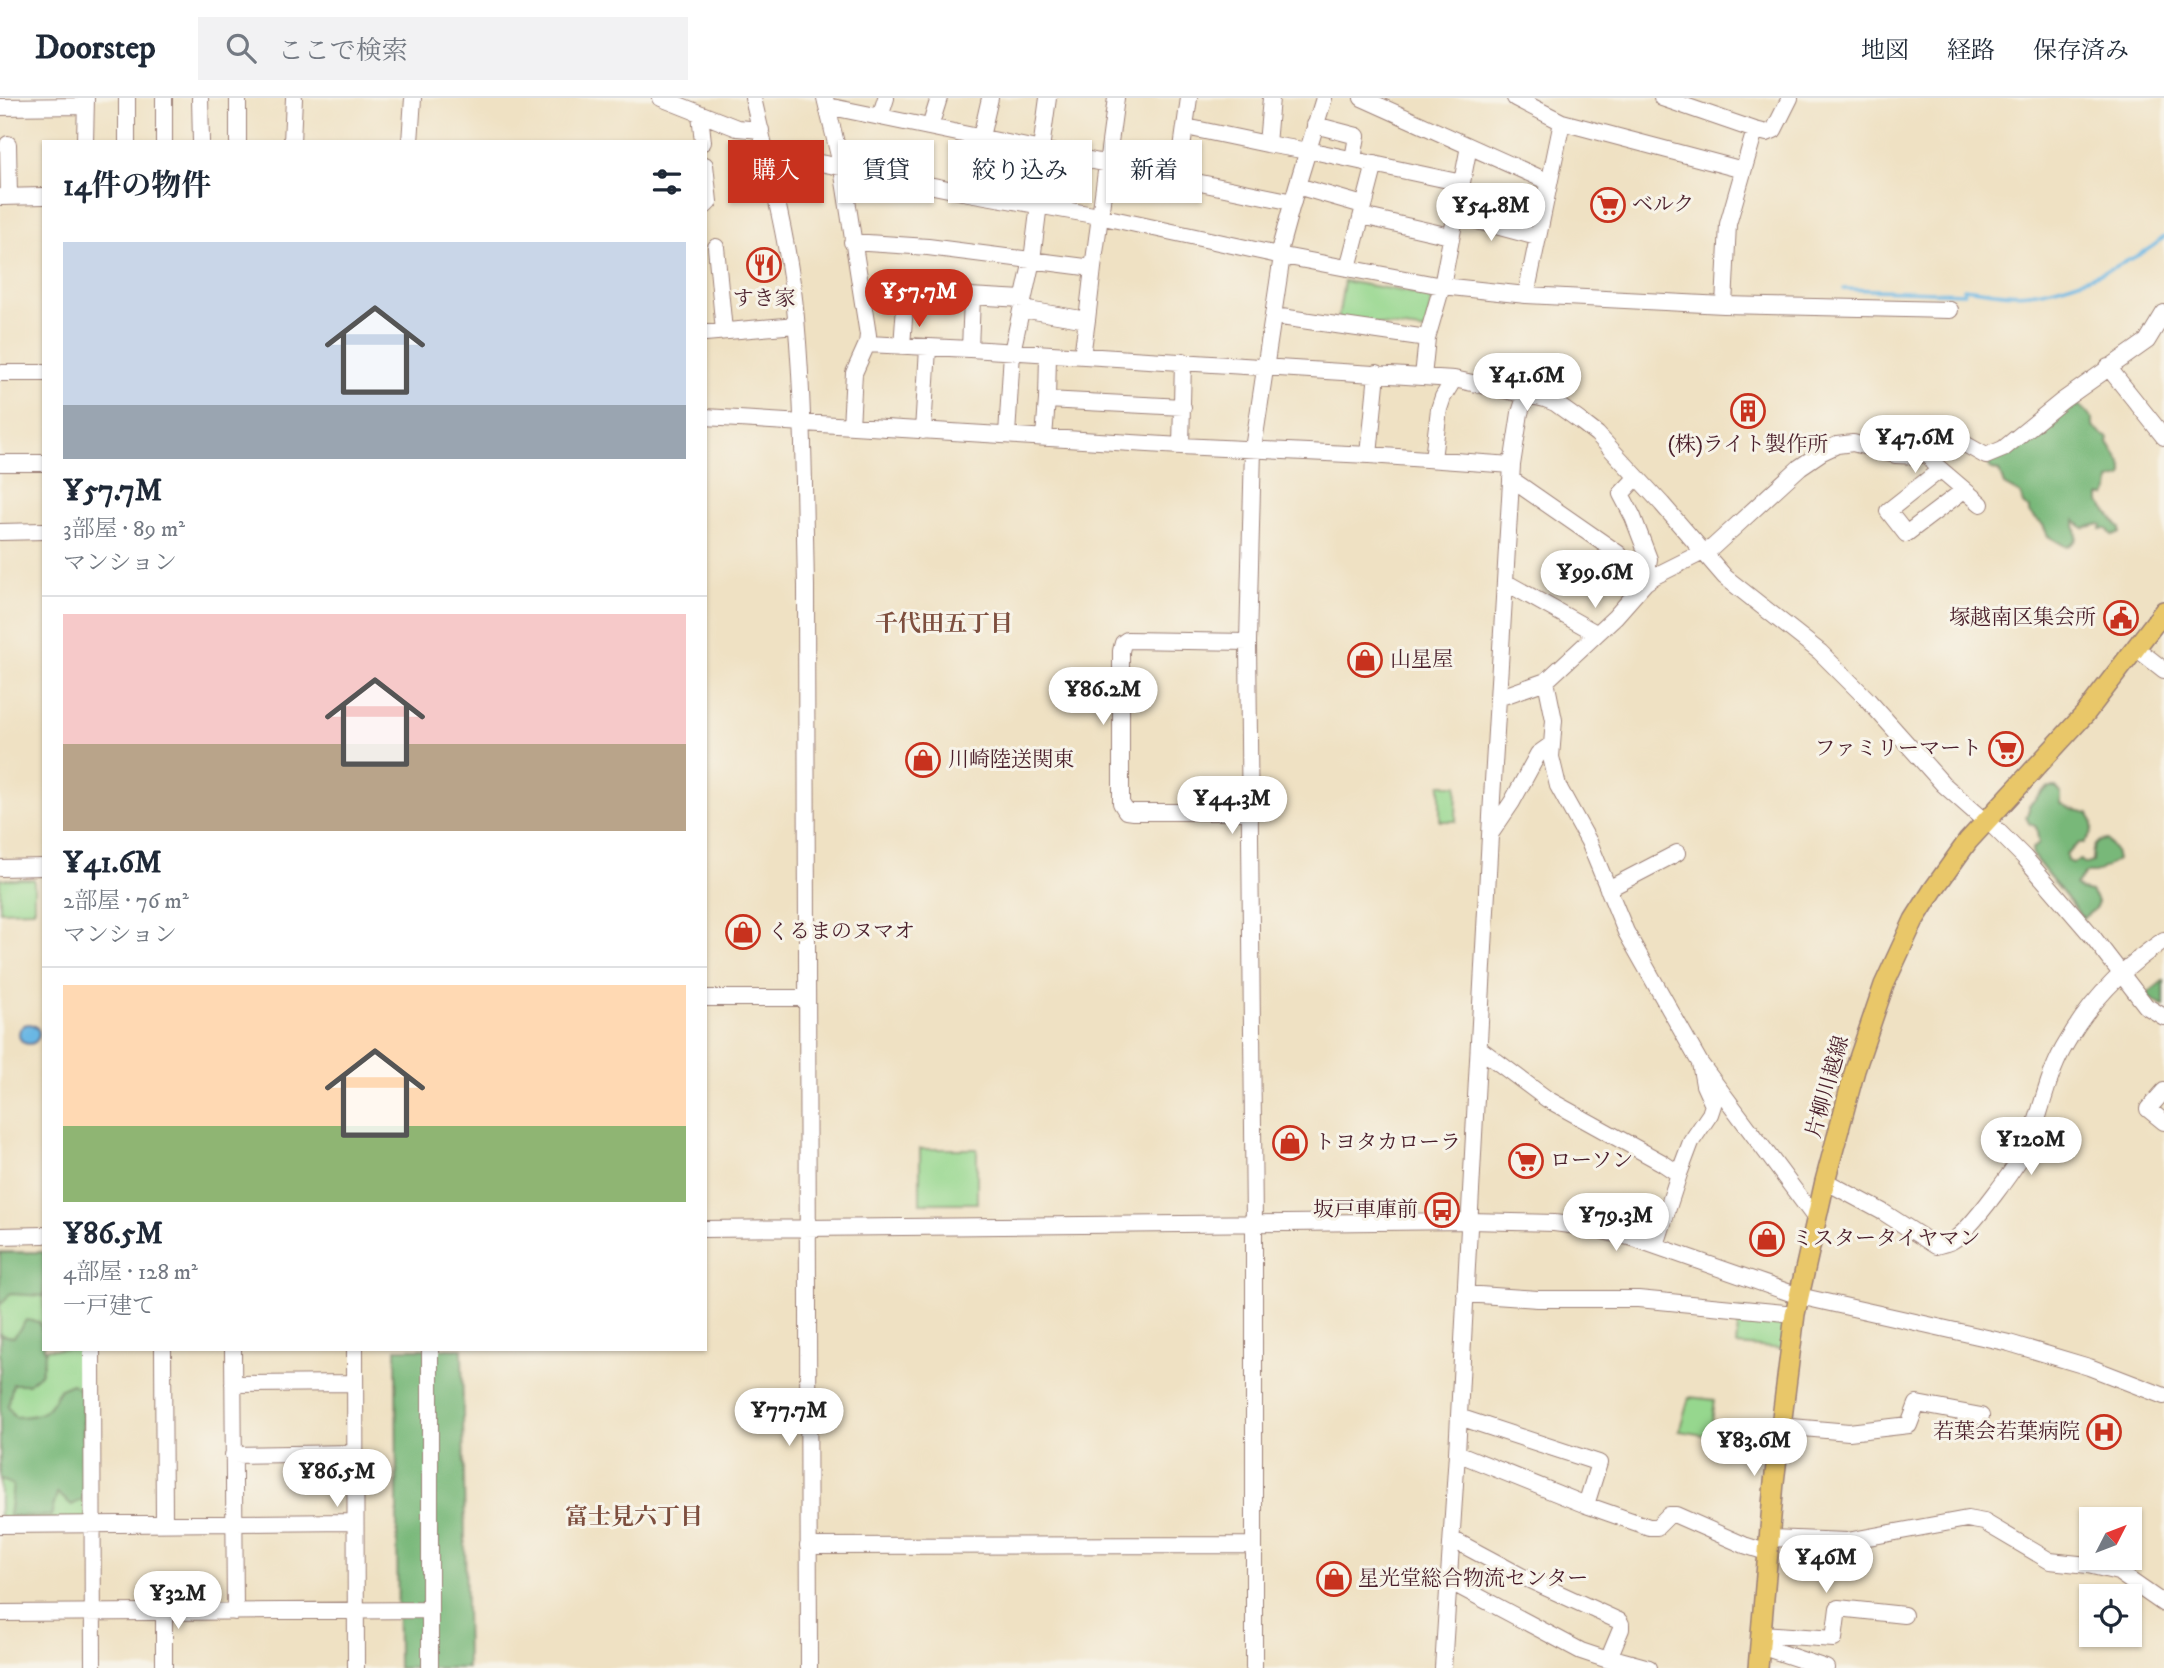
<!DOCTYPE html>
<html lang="ja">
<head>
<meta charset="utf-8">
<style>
  :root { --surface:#fff; --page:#f2f2f3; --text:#1f2937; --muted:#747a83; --line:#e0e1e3; --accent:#c8321e }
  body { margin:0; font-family:"IM FELL DW Pica","Noto Serif JP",serif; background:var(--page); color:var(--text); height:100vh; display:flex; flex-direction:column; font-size:26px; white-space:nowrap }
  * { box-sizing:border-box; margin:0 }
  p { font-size:23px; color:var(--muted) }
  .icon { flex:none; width:38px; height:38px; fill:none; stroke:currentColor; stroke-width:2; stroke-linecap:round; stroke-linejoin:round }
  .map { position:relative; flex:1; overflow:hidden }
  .sheet { position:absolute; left:42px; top:42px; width:665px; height:1211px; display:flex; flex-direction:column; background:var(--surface); border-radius:0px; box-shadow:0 2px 5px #0004 }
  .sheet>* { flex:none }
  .guide { position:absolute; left:728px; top:42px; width:665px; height:63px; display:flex; gap:14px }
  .needle { width:46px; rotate:48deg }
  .controls { position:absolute; left:2079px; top:1409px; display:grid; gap:14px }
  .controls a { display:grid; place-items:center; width:63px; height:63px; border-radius:0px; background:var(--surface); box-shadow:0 2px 5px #0004; font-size:35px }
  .price { position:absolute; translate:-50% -60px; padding:0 16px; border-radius:24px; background:#fff; color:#222; font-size:23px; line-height:46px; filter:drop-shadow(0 2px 4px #0008) }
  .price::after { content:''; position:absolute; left:50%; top:42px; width:21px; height:16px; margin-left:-10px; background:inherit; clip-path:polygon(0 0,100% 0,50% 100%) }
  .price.on { background:var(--accent); color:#fff }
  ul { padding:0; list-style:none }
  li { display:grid; align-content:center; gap:14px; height:371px; padding:0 21px }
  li+li { border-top:2px solid var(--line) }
  li span { display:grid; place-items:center; height:217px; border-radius:0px; color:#555 }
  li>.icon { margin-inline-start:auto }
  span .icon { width:126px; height:126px; fill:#fffc; stroke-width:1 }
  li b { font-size:30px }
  h2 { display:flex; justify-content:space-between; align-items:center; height:84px; padding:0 21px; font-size:30px }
  .chip { padding:0 24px; border-radius:0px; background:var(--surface); box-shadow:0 2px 5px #0004; font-size:24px; line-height:63px }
  .chip.on { background:var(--accent); color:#fff }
  header { display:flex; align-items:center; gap:42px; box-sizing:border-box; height:98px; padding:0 35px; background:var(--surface); border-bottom:2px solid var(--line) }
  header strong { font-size:33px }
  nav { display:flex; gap:38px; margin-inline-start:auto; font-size:24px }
  .search { width:490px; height:63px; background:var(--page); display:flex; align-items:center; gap:18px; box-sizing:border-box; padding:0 24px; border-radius:0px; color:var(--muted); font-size:26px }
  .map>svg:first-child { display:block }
  .green { fill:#96d78e; stroke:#707b5c; stroke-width:2 }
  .forest { fill:#78b879; stroke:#616c52; stroke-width:2 }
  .water { fill:#6ab7e4; stroke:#5a6b88; stroke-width:2 }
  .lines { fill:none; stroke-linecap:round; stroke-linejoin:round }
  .stream { stroke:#6ab7e4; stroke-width:3.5 }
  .minor-casing { stroke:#9c8077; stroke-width:18 }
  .major-casing { stroke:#9c8077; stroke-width:22 }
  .minor { stroke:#fff; stroke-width:16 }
  .major { stroke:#e9c769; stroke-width:19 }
  .labels { text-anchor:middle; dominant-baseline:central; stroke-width:6; stroke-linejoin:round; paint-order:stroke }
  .poi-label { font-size:21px; fill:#4a1f2b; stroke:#f7f3e8; text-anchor:start }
  .street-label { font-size:21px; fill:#4a1f2b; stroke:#f7f3e8 }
  .neighbourhood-label { font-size:23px; font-weight:bold; fill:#7d4e3e; stroke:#f7f3e8 }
</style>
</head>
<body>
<header>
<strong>Doorstep</strong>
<div class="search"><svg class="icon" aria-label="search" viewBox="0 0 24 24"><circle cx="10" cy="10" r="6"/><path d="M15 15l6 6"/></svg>ここで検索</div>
<nav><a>地図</a><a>経路</a><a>保存済み</a></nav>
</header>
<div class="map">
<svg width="2164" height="1570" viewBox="0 0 2164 1570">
  <rect width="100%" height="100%" fill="#f7f3e8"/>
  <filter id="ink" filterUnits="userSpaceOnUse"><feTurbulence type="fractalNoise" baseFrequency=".0143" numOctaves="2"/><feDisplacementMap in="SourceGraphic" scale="14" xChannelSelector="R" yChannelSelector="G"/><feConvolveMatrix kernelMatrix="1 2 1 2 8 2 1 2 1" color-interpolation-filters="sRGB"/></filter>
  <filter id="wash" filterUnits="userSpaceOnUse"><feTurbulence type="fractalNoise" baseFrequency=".00686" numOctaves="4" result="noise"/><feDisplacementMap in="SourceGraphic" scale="28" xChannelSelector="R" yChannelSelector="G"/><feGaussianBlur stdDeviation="1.57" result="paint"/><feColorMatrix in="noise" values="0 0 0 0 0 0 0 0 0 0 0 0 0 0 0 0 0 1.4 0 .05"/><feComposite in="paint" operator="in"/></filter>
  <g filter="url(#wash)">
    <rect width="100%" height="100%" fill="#efe1c3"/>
    <!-- green -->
    <path class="green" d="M1344,183L1430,198L1432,201L1426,233L1338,221Z
      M1440,687H1457L1456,723H1440Z
      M0,781H34V812L0,813Z
      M920,1051H977V1105H920Z
      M0,1154H44V1251H82L87,1422H0Z
      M1740,1212L1787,1219L1784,1251L1736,1247Z
      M1689,1299L1715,1302L1710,1338L1679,1333Z"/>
    <!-- forest -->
    <path class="forest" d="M2072,301L2093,321V328L2100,335L2109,340L2108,345C2114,356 2127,366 2122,379L2110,382L2109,393L2106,398H2100V405C2108,412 2115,428 2120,430V435L2113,438L2107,431H2101L2102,427L2100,426L2083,430L2075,422C2074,437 2084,439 2067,449L2048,438L2043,427L2029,415V411L2024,406L2020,396L2004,387L1999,373L1992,372L1986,363Z
      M2049,689H2056L2061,695V705L2071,711L2089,715C2094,728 2094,734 2084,745H2079L2066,756L2067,763L2073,765L2080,762L2086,766L2092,764C2092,752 2093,742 2107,742L2115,753L2117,762L2095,775H2086L2075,787L2081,792L2091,794L2098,805L2095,811L2083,820L2033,758L2032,751L2039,746L2036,729L2029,725L2026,719L2029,715V707C2037,701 2040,693 2049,689Z
      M2164,882V909L2147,898L2148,895Z
      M44,1154V1198L10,1196L0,1207V1155Z
      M26,1222L39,1224L44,1238V1251H46L41,1275L28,1286H13L8,1308L15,1319C43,1318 47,1316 60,1291L72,1286L82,1293L84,1400L72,1407L57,1395L51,1418H9L13,1387L0,1381V1234L1,1237L14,1239Z
      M396,1251H462L467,1570H398Z"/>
    <!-- water -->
    <path class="water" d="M19 936a10 10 0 1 1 20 0a10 10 0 1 1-20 0Z"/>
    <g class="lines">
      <!-- stream -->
      <path class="stream" d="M1844,191L1964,195V190C1985,192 2009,198 2029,195C2065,191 2138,164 2164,139"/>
    </g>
  </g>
  <g filter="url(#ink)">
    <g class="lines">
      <!-- minor casing -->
      <g class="minor-casing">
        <path id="minor" d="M127,0V44
          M164,0V44
          M200,0L201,44
          M238,0V44
          M661,0L737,30L761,32
          M753,0C769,71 790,148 796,220C804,309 804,399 806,488L809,1570
          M825,0L842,70L868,237L867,246L854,275L851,328
          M1362,0L1549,84
          M1515,0L1562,24L1743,72
          M1662,0L1755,32L1728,126L1724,207
          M827,8L1293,104
          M0,9L85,8
          M700,16L703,44
          M880,19L886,0
          M1315,27L1357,38L1353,61
          M930,29L939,0
          M1186,29L1267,46L1308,53
          M1755,32L1767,35L1774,32L1790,0
          M981,39L990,0
          M85,44L86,0
          M292,44L294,0
          M410,44L413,0
          M8,46L9,99
          M1267,46L1271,0
          M1041,51L1048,0
          M1308,52L1462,85
          M766,54L963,94L1099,118L1278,157L1442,188L1526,197L1724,207L1950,212
          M705,67L709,104L705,108
          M1178,79L1189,0
          M1297,88L1363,107
          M1,99L44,98
          M1455,117L1537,139
          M1362,118L1450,138
          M852,144L928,149L1093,170L1116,0
          M716,149L724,233
          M1278,157L1297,88L1324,0
          M1348,170L1375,66
          M861,192L1023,201
          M1526,197L1562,24
          M972,199L970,251L1454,281L1545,301L1555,305L1580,323L1597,336L1662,406L1725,479L1820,554L1868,602L1943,686L1985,723
          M1022,211L1087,222L1082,258
          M1274,218L1427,240
          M1087,222L1093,170
          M705,235L796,227
          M867,246L970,251
          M902,248L906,194
          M2108,269L2164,339
          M0,275H44
          M1423,279L1427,240L1442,188L1469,48
          M1047,302L1183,309
          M705,319L1181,348L1369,357L1512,367
          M923,333L928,250
          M1007,337L1012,254L1032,162L1039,106
          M1044,339L1047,302L1048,257
          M1181,348L1183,263
          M1369,357L1377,275
          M1433,361L1439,311L1443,299L1454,281
          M0,365H44
          M1933,365L1981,406
          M1940,372L1888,413L1906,436L1964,392
          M1636,380L1621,396L1633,419L1649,461L1645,485
          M1511,381L1619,456L1624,468L1645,485
          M0,434L44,433
          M1505,484L1596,535
          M1248,544L1127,542L1123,545L1121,553V705L1126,713L1133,714H1250
          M2136,550L2164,572
          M1546,583L1554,622L1551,659L1558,688L1589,744L1626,834L1700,965
          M1498,600L1546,583L1615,519L1645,485L1655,478L1713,449L1800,369L1822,354L1837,347L1853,345L1896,357L1917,358L1934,352L1948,343L1956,341L1986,358L2003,351L2062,303L2147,243L2164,215
          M1987,722L2024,759L2093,839L2146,908L2164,919
          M1491,735L1512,704L1538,656L1552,646
          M0,770L44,769
          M1608,791L1677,755
          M705,900H807
          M1480,951L1547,1001L1661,1064L1679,1076L1656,1147
          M2164,993L2148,1011L2164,1024
          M1679,1076L1691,1044L1710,1016L1713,1007L1704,987L1700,965L1816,1121
          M1825,1083L1883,1114L1936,1148C1941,1146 1948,1145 1952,1143C1970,1133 2022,1062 2030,1042C2042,1011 2047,980 2063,951C2088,905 2121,871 2164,842
          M705,1131L1469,1123L1554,1125L1585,1129L1633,1140L1799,1198L2009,1245L2089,1269L2164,1298
          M0,1138L44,1137
          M1465,1196L1538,1201H1638L1795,1216
          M92,1251L93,1570
          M163,1251L164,1426
          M233,1251L235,1514
          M355,1251L356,1570
          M430,1251V1570
          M233,1286L355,1285
          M1780,1328L1849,1334L1909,1327L1917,1306L1981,1318
          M1457,1355L1586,1407L1599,1365L1459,1319
          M233,1357L355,1355
          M1586,1407L1649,1429H1657L1669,1417H1676L1744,1447L1769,1455
          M0,1427L355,1424
          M1770,1440L1847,1443L1967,1421L1984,1424L2050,1463L2088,1467L2118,1474L2164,1506
          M808,1448L1254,1447
          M1449,1483L1581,1553L1608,1562L1621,1531V1526L1619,1523L1521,1478L1452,1441
          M164,1514V1570
          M0,1515L430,1512
          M1761,1536L1834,1541L1838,1510L1904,1517
          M1760,1548L1826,1570
          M1609,1559L1649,1570
          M1254,1570V1126L1248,544L1253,351L1282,158
          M1443,1570L1457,1355L1492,700L1512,367L1520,315L1526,296"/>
      </g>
      <!-- major casing -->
      <g class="major-casing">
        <path id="major" d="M1758,1570L1774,1384L1795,1216L1825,1083L1855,972L1884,887L1914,822L1933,792L1968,743L2085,616L2164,513"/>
      </g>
      <!-- minor -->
      <use href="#minor" class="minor"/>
      <!-- major -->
      <use href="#major" class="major"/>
    </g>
  </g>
  <!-- icons -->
  <defs>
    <g id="supermarket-ring" transform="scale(1.75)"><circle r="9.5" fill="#f7f3e8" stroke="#c8321e" stroke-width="1.5"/><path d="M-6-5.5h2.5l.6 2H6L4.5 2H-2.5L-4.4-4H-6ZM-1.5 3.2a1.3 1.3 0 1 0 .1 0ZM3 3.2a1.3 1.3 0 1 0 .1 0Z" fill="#c8321e"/></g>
    <g id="restaurant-ring" transform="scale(1.75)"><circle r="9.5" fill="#f7f3e8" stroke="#c8321e" stroke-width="1.5"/><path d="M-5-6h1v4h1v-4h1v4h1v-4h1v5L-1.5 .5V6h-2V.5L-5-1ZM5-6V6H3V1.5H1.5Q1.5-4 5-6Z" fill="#c8321e"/></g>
    <g id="building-ring" transform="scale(1.75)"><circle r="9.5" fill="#f7f3e8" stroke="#c8321e" stroke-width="1.5"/><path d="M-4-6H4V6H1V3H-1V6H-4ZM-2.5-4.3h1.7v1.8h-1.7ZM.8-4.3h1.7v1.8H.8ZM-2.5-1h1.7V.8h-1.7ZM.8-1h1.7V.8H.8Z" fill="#c8321e"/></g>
    <g id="civic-ring" transform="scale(1.75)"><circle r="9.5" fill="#f7f3e8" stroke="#c8321e" stroke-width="1.5"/><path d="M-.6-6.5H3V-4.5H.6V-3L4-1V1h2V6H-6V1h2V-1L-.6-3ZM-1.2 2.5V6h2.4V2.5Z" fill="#c8321e"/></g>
    <g id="shop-ring" transform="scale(1.75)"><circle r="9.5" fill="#f7f3e8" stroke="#c8321e" stroke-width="1.5"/><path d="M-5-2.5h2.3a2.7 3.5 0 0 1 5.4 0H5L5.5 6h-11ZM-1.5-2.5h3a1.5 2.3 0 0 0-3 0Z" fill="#c8321e"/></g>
    <g id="bus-ring" transform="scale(1.75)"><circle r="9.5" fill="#f7f3e8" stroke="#c8321e" stroke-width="1.5"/><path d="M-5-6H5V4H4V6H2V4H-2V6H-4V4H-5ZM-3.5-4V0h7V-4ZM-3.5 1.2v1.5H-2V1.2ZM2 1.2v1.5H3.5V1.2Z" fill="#c8321e"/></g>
    <g id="hospital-ring" transform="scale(1.75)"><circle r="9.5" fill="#f7f3e8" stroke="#c8321e" stroke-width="1.5"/><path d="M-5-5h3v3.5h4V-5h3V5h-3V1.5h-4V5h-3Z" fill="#c8321e"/></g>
  </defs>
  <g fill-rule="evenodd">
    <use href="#supermarket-ring" x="1608" y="107"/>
    <use href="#restaurant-ring" x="764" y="167"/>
    <use href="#building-ring" x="1748" y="313"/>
    <use href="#civic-ring" x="2121" y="520"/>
    <use href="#shop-ring" x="1365" y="562"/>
    <use href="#supermarket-ring" x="2006" y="651"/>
    <use href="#shop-ring" x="923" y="662"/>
    <use href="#shop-ring" x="743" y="834"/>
    <use href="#shop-ring" x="1290" y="1045"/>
    <use href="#supermarket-ring" x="1526" y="1063"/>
    <use href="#bus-ring" x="1442" y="1112"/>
    <use href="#shop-ring" x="1767" y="1141"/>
    <use href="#hospital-ring" x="2104" y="1334"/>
    <use href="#shop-ring" x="1334" y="1481"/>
  </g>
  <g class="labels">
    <!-- poi labels -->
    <g class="poi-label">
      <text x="1632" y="107">ベルク</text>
      <text x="764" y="201" text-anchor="middle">すき家</text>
      <text x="1748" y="347" text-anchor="middle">(株)ライト製作所</text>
      <text x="2096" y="520" text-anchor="end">塚越南区集会所</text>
      <text x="1390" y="562">山星屋</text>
      <text x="1982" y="651" text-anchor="end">ファミリーマート</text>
      <text x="948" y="662">川崎陸送関東</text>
      <text x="768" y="834">くるまのヌマオ</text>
      <text x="1314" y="1045">トヨタカローラ</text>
      <text x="1550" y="1063">ローソン</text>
      <text x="1418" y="1112" text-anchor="end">坂戸車庫前</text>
      <text x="1792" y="1141">ミスタータイヤマン</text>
      <text x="2080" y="1334" text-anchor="end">若葉会若葉病院</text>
      <text x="1358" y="1481">星光堂総合物流センター</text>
    </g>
    <!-- street labels -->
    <g class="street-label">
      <text transform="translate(1828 989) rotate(-74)">片柳川越線</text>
    </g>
    <!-- neighbourhood labels -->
    <g class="neighbourhood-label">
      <text x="944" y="526">千代田五丁目</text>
      <text x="634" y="1419">富士見六丁目</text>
    </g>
  </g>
</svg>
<div class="controls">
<a><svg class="needle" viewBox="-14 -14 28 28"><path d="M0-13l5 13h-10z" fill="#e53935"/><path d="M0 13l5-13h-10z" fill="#747a83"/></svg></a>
<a><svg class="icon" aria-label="locate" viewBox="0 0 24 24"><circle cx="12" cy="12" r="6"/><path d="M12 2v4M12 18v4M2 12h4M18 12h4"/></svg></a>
</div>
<b class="price" style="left:1491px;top:145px">¥54.8M</b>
<b class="price on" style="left:919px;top:231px">¥57.7M</b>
<b class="price" style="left:1527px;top:315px">¥41.6M</b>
<b class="price" style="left:1915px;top:377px">¥47.6M</b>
<b class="price" style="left:1595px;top:512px">¥99.6M</b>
<b class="price" style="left:1103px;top:629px">¥86.2M</b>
<b class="price" style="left:1232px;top:738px">¥44.3M</b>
<b class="price" style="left:2031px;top:1079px">¥120M</b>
<b class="price" style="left:1616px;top:1155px">¥79.3M</b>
<b class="price" style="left:789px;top:1350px">¥77.7M</b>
<b class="price" style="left:1754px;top:1380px">¥83.6M</b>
<b class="price" style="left:337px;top:1411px">¥86.5M</b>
<b class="price" style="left:1826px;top:1497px">¥46M</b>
<b class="price" style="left:178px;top:1533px">¥32M</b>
<div class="guide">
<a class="chip on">購入</a>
<a class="chip">賃貸</a>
<a class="chip">絞り込み</a>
<a class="chip">新着</a>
</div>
<section class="sheet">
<h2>14件の物件<svg class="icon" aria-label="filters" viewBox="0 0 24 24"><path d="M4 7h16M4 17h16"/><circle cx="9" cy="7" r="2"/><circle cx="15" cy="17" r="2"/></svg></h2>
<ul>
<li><span style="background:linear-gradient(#c9d6e8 75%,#9aa5b1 0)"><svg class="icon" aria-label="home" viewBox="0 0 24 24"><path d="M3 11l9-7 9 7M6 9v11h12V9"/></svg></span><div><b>¥57.7M</b><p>3部屋 · 89 m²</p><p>マンション</p></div></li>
<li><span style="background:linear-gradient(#f6c9c9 60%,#b9a48a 0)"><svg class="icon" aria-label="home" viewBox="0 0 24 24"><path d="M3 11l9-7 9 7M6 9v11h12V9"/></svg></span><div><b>¥41.6M</b><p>2部屋 · 76 m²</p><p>マンション</p></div></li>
<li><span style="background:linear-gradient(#ffd9b3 65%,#8fb573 0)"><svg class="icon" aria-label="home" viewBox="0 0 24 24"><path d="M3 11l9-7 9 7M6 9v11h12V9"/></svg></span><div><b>¥86.5M</b><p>4部屋 · 128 m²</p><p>一戸建て</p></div></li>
</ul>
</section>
</div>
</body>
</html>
